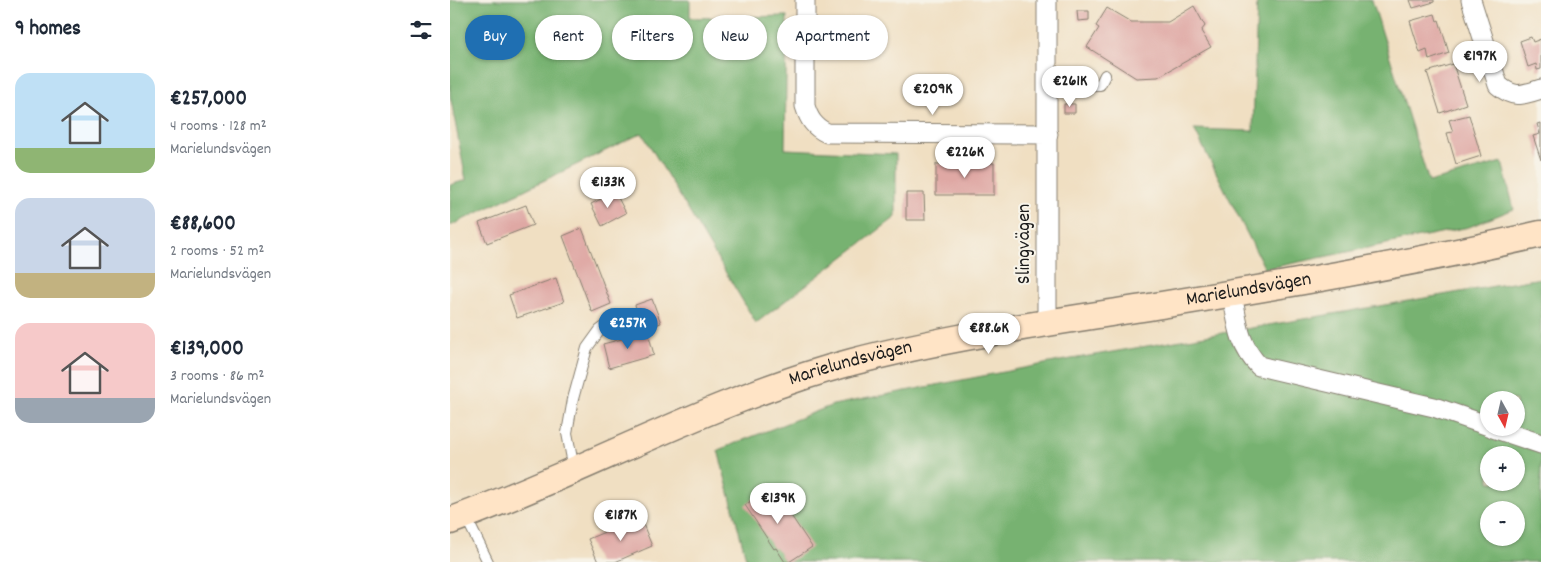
<!DOCTYPE html>
<html lang="en">
<head>
<meta charset="utf-8">
<style>
  :root { --surface:#fff; --page:#f6f6f7; --text:#1f2937; --muted:#747a83; --accent:#1f6fb2 }
  body { margin:0; font-family:Dekko,sans-serif; background:var(--page); color:var(--text); height:100vh; display:flex; flex-direction:column; font-size:19px; white-space:nowrap }
  * { box-sizing:border-box; margin:0 }
  p { font-size:16px; color:var(--muted) }
  .icon { flex:none; width:28px; height:28px; fill:none; stroke:currentColor; stroke-width:2; stroke-linecap:round; stroke-linejoin:round }
  .map { position:relative; flex:1; overflow:hidden }
  .panel { display:flex; flex-direction:column; background:var(--surface); width:450px }
  .panel>* { flex:none }
  .banner { position:absolute; left:15px; top:15px; width:475px; height:45px; display:flex; gap:10px }
  .needle { width:32px; rotate:172deg }
  .buttons { position:absolute; left:1030px; top:391px; display:grid; gap:10px }
  .buttons a { display:grid; place-items:center; width:45px; height:45px; border-radius:50%; background:var(--surface); box-shadow:0 1px 4px #0004; font-size:25px }
  .price { position:absolute; translate:-50% -42px; padding:0 11px; border-radius:18px; background:#fff; color:#222; font-size:16px; line-height:32px; filter:drop-shadow(0 1px 2px #0008) }
  .price::after { content:''; position:absolute; left:50%; top:30px; width:15px; height:11px; margin-left:-8px; background:inherit; clip-path:polygon(0 0,100% 0,50% 100%) }
  .price.current { background:var(--accent); color:#fff }
  ul { padding:0; list-style:none }
  li { display:flex; align-items:center; gap:15px; height:125px; padding:0 15px }
  li span { display:grid; place-items:center; flex:none; width:140px; height:100px; border-radius:15px; color:#555 }
  li>.icon { margin-inline-start:auto }
  span .icon { width:60px; height:60px; fill:#fffc; stroke-width:1 }
  li b { font-size:21px }
  h2 { display:flex; justify-content:space-between; align-items:center; height:60px; padding:0 15px; font-size:21px }
  .tag { padding:0 18px; border-radius:22px; background:var(--surface); box-shadow:0 1px 4px #0004; font-size:18px; line-height:45px }
  .tag.current { background:var(--accent); color:#fff }
  main { display:flex; flex:1; min-height:0 }
  .map>svg:first-child { display:block }
  .forest { fill:#77b271; stroke:#4a6746; fill-rule:evenodd }
  .building { fill:#dfa8a4 }
  .lines { fill:none; stroke-linecap:round; stroke-linejoin:round }
  .lane-casing { stroke:#867e6f; stroke-width:12 }
  .street-casing { stroke:#867e6f; stroke-width:21 }
  .secondary-casing { stroke:#867e6f; stroke-width:29 }
  .lane { stroke:#fff; stroke-width:10 }
  .street { stroke:#fff; stroke-width:19 }
  .secondary { stroke:#ffe4c6; stroke-width:26 }
  .labels { text-anchor:middle; dominant-baseline:central; stroke-width:4; stroke-linejoin:round; paint-order:stroke }
  .street-label { font-size:20px; fill:#1c1c1c; stroke:#f7f3e8 }
</style>
</head>
<body>
<main>
<section class="panel">
<h2>9 homes<svg class="icon" aria-label="filters" viewBox="0 0 24 24"><path d="M4 7h16M4 17h16"/><circle cx="9" cy="7" r="2"/><circle cx="15" cy="17" r="2"/></svg></h2>
<ul>
<li><span style="background:linear-gradient(#bfe0f5 75%,#8fb573 0)"><svg class="icon" aria-label="home" viewBox="0 0 24 24"><path d="M3 11l9-7 9 7M6 9v11h12V9"/></svg></span><div><b>€257,000</b><p>4 rooms · 128 m²</p><p>Marielundsvägen</p></div></li>
<li><span style="background:linear-gradient(#c9d6e8 75%,#c2b280 0)"><svg class="icon" aria-label="home" viewBox="0 0 24 24"><path d="M3 11l9-7 9 7M6 9v11h12V9"/></svg></span><div><b>€88,600</b><p>2 rooms · 52 m²</p><p>Marielundsvägen</p></div></li>
<li><span style="background:linear-gradient(#f6c9c9 75%,#9aa5b1 0)"><svg class="icon" aria-label="home" viewBox="0 0 24 24"><path d="M3 11l9-7 9 7M6 9v11h12V9"/></svg></span><div><b>€139,000</b><p>3 rooms · 86 m²</p><p>Marielundsvägen</p></div></li>
</ul>
</section>
<div class="map">
<svg width="1091" height="562" viewBox="0 0 1091 562">
  <rect width="100%" height="100%" fill="#f7f3e8"/>
  <filter id="ink" filterUnits="userSpaceOnUse"><feTurbulence type="fractalNoise" baseFrequency=".02" numOctaves="2"/><feDisplacementMap in="SourceGraphic" scale="10" xChannelSelector="R" yChannelSelector="G"/><feConvolveMatrix kernelMatrix="1 2 1 2 8 2 1 2 1" color-interpolation-filters="sRGB"/></filter>
  <filter id="wash" filterUnits="userSpaceOnUse"><feTurbulence type="fractalNoise" baseFrequency=".0096" numOctaves="4" result="noise"/><feDisplacementMap in="SourceGraphic" scale="20" xChannelSelector="R" yChannelSelector="G"/><feGaussianBlur stdDeviation="1.12" result="paint"/><feColorMatrix in="noise" values="0 0 0 0 0 0 0 0 0 0 0 0 0 0 0 0 0 1.4 0 .05"/><feComposite in="paint" operator="in"/></filter>
  <g filter="url(#wash)">
    <rect width="100%" height="100%" fill="#f0dfc2"/>
    <!-- forest -->
    <path class="forest" d="M0,0H240V18L337,16L335,149L446,154V217L306,323L192,133L0,226V185L16,180L0,95Z
      M807,0H922L979,182L1052,162L1064,209L1019,227L815,269L744,129L803,131Z
      M1091,278V562H297L268,450L383,405L610,361ZM1039,400H1066V428H1039ZM1039,455H1066V482H1039ZM1039,510H1066V538H1039Z"/>
    <g id="blocks">
      <!-- building -->
      <path class="building" d="M960,0H984V2L963,8Z
        M744,6L755,26L751,31L761,47L708,77L686,78L637,47L649,28L646,26L657,8L681,22H718Z
        M627,11H639V20L628,21Z
        M985,14L987,21L989,20L999,53L979,60L977,50L970,53L960,21Z
        M1081,37L1083,42L1091,39V69L1087,70L1086,64L1078,67L1070,41Z
        M1003,64L1016,104L990,113L977,72Z
        M614,104H625V113H614Z
        M1019,115L1031,156L1006,164L997,133L1003,132L999,120Z
        M1091,123V160L1083,136L1090,134L1087,124Z
        M544,163V195H486V164Z
        M165,192L176,213L152,226L141,204Z
        M456,193H474L475,220H456Z
        M76,205L83,225L37,243L29,223Z
        M132,228L161,304L142,312L113,236Z
        M106,278L114,302L67,318L59,295Z
        M202,299L211,323L194,329L185,305Z
        M198,332L204,355L159,368L153,344Z
        M322,487L362,547L339,562H335L326,548L324,549L295,505Z
        M190,517L202,546L165,562H148L138,539Z"/>
    </g>
  </g>
  <g filter="url(#ink)">
    <use href="#blocks" fill-opacity="0" stroke="#867e6f" stroke-width="1"/>
    <g class="lines">
      <!-- lane casing -->
      <g class="lane-casing">
        <path id="lane" d="M598,86L650,85L655,75
          M124,469L117,433L123,399L137,348L150,330L169,316
          M16,517L38,562"/>
      </g>
      <!-- street casing -->
      <g class="street-casing">
        <path id="street" d="M355,0V106C359,119 364,127 377,133L598,134
          M597,0V323
          M1021,0L1048,85C1064,99 1072,95 1091,89
          M782,294C788,323 788,344 809,366L984,407L1039,426
          M1043,428L1091,444"/>
      </g>
      <!-- secondary casing -->
      <g class="secondary-casing">
        <g id="secondary">
          <path id="s1" d="M0,521C135,472 262,399 402,362C501,336 604,322 705,306C834,285 963,263 1091,234"/>
        </g>
      </g>
      <!-- lane -->
      <use href="#lane" class="lane"/>
      <!-- street -->
      <use href="#street" class="street"/>
      <!-- secondary -->
      <use href="#secondary" class="secondary"/>
    </g>
  </g>
  <g class="labels">
    <!-- street labels -->
    <g class="street-label">
      <text transform="translate(575 244) rotate(-90)">Slingvägen</text>
      <text stroke="none"><textPath href="#s1" startOffset="836">Marielundsvägen</textPath></text>
      <text stroke="none"><textPath href="#s1" startOffset="431">Marielundsvägen</textPath></text>
    </g>
  </g>
</svg>
<div class="buttons">
<a><svg class="needle" viewBox="-14 -14 28 28"><path d="M0-13l5 13h-10z" fill="#e53935"/><path d="M0 13l5-13h-10z" fill="#747a83"/></svg></a>
<a>+</a>
<a>−</a>
</div>
<b class="price" style="left:1030px;top:83px">€197K</b>
<b class="price" style="left:620px;top:108px">€261K</b>
<b class="price" style="left:483px;top:116px">€209K</b>
<b class="price" style="left:515px;top:179px">€226K</b>
<b class="price" style="left:158px;top:209px">€133K</b>
<b class="price current" style="left:178px;top:350px">€257K</b>
<b class="price" style="left:539px;top:355px">€88.6K</b>
<b class="price" style="left:328px;top:525px">€139K</b>
<b class="price" style="left:171px;top:542px">€187K</b>
<div class="banner">
<a class="tag current">Buy</a>
<a class="tag">Rent</a>
<a class="tag">Filters</a>
<a class="tag">New</a>
<a class="tag">Apartment</a>
</div>
</div>
</main>
</body>
</html>
